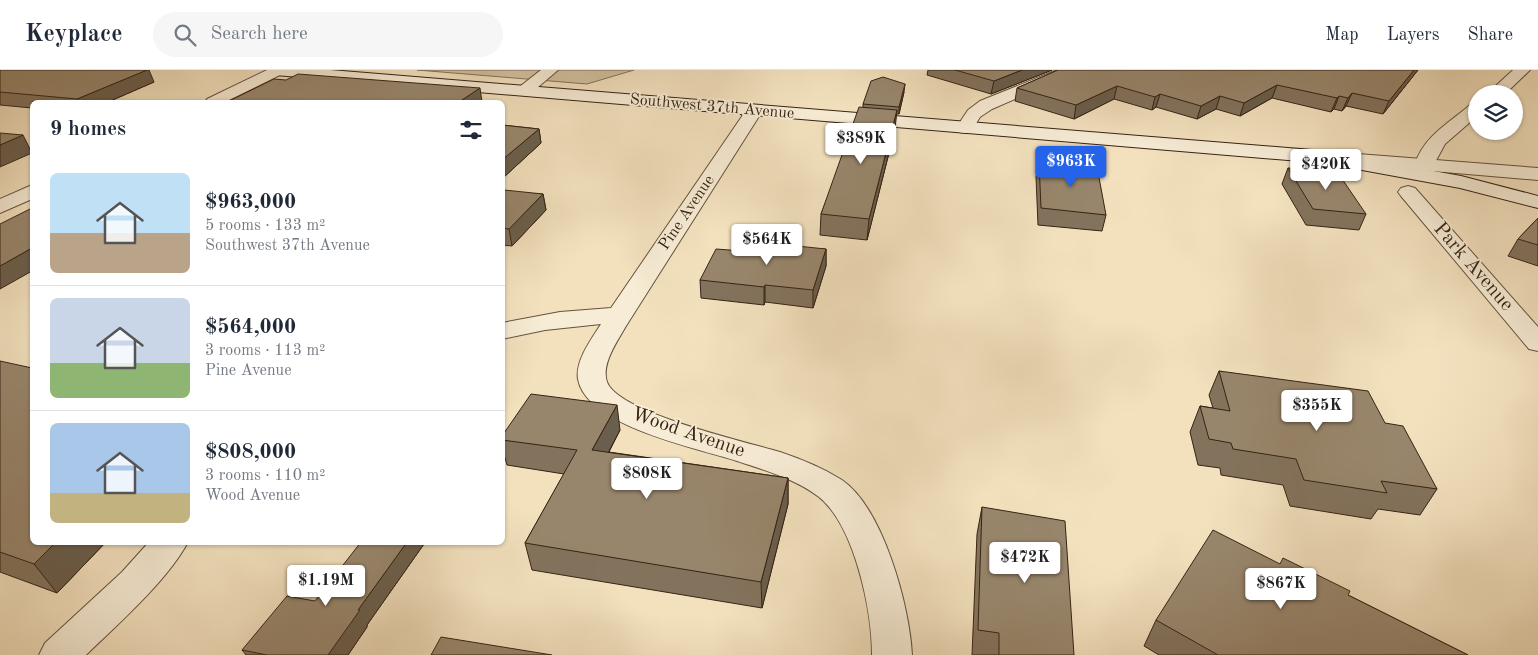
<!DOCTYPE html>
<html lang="en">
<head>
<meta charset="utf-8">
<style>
  :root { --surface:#fff; --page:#f6f6f7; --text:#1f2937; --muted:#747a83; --line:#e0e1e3; --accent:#2563eb }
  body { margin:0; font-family:"Old Standard TT",serif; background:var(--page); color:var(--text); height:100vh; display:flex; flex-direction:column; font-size:19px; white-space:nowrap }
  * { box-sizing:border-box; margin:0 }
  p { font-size:16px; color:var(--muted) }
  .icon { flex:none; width:28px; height:28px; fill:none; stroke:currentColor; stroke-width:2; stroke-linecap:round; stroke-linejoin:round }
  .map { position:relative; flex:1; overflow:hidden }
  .panel { position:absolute; left:30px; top:30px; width:475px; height:445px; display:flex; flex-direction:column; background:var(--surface); border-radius:8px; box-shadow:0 1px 4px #0004 }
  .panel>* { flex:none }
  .tools { position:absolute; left:1468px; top:15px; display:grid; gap:10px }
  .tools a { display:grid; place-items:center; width:55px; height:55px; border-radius:50%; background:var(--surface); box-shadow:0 1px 4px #0004; font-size:25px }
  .price { position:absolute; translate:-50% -42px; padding:0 11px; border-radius:5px; background:#fff; color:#222; font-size:16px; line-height:32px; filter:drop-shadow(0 1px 2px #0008) }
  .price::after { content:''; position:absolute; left:50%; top:30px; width:15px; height:11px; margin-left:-8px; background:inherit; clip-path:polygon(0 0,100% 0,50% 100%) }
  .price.selected { background:var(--accent); color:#fff }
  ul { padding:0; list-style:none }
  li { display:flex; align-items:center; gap:15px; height:125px; padding:0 20px }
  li+li { border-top:1px solid var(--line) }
  li span { display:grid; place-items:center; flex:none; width:140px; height:100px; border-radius:8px; color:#555 }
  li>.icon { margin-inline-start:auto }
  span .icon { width:60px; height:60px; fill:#fffc; stroke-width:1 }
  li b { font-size:21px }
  h2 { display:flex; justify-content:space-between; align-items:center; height:60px; padding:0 20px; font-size:21px }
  header { display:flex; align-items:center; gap:30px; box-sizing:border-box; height:70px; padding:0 25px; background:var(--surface); border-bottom:1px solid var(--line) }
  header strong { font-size:24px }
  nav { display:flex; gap:28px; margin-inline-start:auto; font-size:18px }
  .search { width:350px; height:45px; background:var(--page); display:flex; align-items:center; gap:12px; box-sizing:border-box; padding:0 18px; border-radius:28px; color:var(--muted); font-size:19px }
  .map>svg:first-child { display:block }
  .green { fill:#d3c1a1; stroke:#84725a }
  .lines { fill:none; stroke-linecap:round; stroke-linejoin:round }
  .minor-casing { stroke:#65523e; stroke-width:2 }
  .tertiary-casing { stroke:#65523e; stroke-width:2 }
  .secondary-casing { stroke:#362314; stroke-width:2 }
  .minor { fill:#f7ecd5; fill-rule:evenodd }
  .tertiary { fill:#f7ecd5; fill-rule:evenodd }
  .secondary { fill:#f7ecd5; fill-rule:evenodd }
  .wall { fill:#83735d; stroke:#362314 }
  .shaded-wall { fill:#6a5e4c; stroke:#362314 }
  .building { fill:#98866c; stroke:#362314 }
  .labels { text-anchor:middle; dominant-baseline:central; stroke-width:4; stroke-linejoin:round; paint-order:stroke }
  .far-street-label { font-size:16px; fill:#362314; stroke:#f7ecd5 }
  .street-label { font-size:20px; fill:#362314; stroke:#f7ecd5 }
</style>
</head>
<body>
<header>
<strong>Keyplace</strong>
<div class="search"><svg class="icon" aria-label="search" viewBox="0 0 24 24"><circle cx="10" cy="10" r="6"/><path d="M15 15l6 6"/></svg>Search here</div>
<nav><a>Map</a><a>Layers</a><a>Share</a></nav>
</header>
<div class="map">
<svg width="1538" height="585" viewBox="0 0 1538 585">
  <rect width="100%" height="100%" fill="#f3e1be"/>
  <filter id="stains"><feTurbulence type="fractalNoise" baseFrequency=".004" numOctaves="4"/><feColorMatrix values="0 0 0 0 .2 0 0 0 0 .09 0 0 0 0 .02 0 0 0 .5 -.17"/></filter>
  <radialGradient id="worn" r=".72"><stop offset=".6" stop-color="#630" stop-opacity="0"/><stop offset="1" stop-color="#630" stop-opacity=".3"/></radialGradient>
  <!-- green -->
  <path class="green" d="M417,0H634L587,14Z"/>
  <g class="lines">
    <!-- minor casing -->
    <g class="minor-casing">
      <path id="minor" d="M267,0H287L284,3L225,32H205L207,29Z
        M541,0H558L530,24H518L516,21L518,18Z
        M1057,0H1078L1075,3L992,39L980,47L971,62L965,63L959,62L956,58L968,40L980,31Z
        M1513,0H1530L1505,24H1487Z
        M1476,34V47L1445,74L1432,98L1425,100L1418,98L1415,94C1424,66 1449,53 1470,35Z
        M755,35L761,36L763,40L626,256C617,272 601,294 607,312C618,343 747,372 780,382C801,389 823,398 842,410C883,438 910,537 912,585H872C872,541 855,456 819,427C796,409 764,400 737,391C697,378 586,356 578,309C575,291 592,268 601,254L545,260L502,269V253L560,242L611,238L749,36Z
        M32,115V129L0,143V129Z
        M1408,116L1415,118L1538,257V281L1529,279L1401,126L1398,122L1401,118Z
        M149,472H188C167,511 118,554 86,585H39L45,573L122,502Z"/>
    </g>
    <!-- tertiary casing -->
    <g class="tertiary-casing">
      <path id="tertiary" d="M1345,83L1538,98V110L1338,93L1336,89L1338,85Z"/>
    </g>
    <!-- secondary casing -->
    <g class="secondary-casing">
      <path id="secondary" d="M267,0H330L1324,81L1461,106L1538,126V138L1460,118L1324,93L275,5L270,3Z"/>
    </g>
    <!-- minor -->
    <use href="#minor" class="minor"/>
    <!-- tertiary -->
    <use href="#tertiary" class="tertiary"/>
    <!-- secondary -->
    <use href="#secondary" class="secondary"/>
  </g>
  <!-- wall -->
  <path class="wall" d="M0,0L154,12L108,32H32V38L0,35Z
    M928,0H1052L991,24L927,5Z
    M1058,0H1418L1383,44L1346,36L1342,41L1334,39L1331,42L1272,28L1240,46L1216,39L1197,49L1156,37L1152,40L1114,29L1074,49L1015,31L1017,18Z
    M904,22L899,44H896L895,59L867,170L820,165L821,144L863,38V34Z
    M502,55L539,59L541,73L504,107H502Z
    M1039,92L1106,145L1102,161L1038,155L1036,107Z
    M1288,98L1366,144L1359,160L1306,155L1282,114Z
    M502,122L543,124L546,140L512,176L502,175Z
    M1538,148V196L1508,186L1518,169Z
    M826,179V196L813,238L765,232L764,235L701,228L700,210L743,181Z
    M0,291L32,472H106L57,523L0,502Z
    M1219,301L1385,353L1437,419L1420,445L1378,439L1371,449L1290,436L1283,415L1221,405L1220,398L1198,395L1190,362L1200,336L1213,338L1209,325Z
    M620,360L609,382L788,408V434L762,538L532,500L525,473L564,404L507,395L502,378V366Z
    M982,437L1074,585H972L977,464Z
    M424,474L367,555V557L348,585H246L242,580Z
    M1280,494L1348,525L1468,585H1159L1144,576L1156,550Z"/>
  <!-- shaded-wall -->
  <path class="shaded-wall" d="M147,0H149L154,12L108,32H79L77,29Z
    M1022,0H1052L991,24L994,11Z
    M1414,0H1418L1383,44L1389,31Z
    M905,14L904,22L899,44V37Z
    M1277,15L1272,28L1240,46L1244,33Z
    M1117,16L1114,29L1074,49L1076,35Z
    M480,18L482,32H459Z
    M1352,23L1346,36L1342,41L1348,28Z
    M1160,24L1156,37L1152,40L1155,27Z
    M1220,26L1216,39L1197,49L1201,36Z
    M1339,26L1334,39L1331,42L1337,28Z
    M897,40L895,59L867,170L869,149Z
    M539,59L541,73L504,107L502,98V90Z
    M23,65L32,83L0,97V75Z
    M543,124L546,140L512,176L509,159Z
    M32,178V201L0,219V196Z
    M826,179V196L813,238V220Z
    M765,215V232L764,235V217Z
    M617,335L620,360L596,406L592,380Z
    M788,408V434L762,538L761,512Z
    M56,472H106L57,523L34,494Z
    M407,472H423L424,474L367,555V557L348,585H328L358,540Z"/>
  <!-- building -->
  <path class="building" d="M0,0H147L77,29L0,22Z
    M955,0H1022L994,11Z
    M1058,0H1414L1389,31L1352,23L1348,28L1339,26L1337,28L1277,15L1244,33L1220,26L1201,36L1160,24L1155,27L1117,16L1076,35L1017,18Z
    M298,4L480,18L459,32H227L274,9L286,10Z
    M883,7L905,14L899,37L863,34L871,11Z
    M859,37L897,40L869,149L821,144Z
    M502,55L539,59L502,90Z
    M0,63L23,65L0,75Z
    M1039,92L1097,97L1106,145L1041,138Z
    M1288,98L1338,103L1366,144L1313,139Z
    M504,120L543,124L509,159L502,158V122Z
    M32,138V178L0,196V154Z
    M1538,148V175L1518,169Z
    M748,171L826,179L813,220L765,215L764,217L700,210L716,179L743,181Z
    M0,291L32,298V472H56L34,494L0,482Z
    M1219,301L1368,321L1385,353L1403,356L1437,419L1381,411L1387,423L1304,410L1296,389L1233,379L1231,373L1209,369L1200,336L1230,341Z
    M531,324L617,335L592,380L788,408L761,512L525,473L577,380L502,370V366Z
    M982,437L1065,451L1074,585H999V563L978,560Z
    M1213,460L1280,494L1283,488L1350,521L1348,525L1468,585H1218L1156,550Z
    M361,472H407L358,540H360L328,585H267L242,580L287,526L315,531Z
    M441,567L552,585H431Z"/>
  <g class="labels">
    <!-- far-street labels -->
    <g class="far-street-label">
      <text transform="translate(712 37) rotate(5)">Southwest 37th Avenue</text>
      <text transform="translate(687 143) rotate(-56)">Pine Avenue</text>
    </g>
    <!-- street labels -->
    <g class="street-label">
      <text transform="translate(1473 197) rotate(49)">Park Avenue</text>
      <text transform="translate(688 363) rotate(19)">Wood Avenue</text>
    </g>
  </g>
  <rect width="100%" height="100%" filter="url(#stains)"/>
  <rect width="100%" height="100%" fill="url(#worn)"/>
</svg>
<div class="tools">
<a><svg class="icon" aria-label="layers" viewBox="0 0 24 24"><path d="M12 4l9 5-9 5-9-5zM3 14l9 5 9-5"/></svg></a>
</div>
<b class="price" style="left:861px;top:95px">$389K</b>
<b class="price selected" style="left:1071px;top:118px">$963K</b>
<b class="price" style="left:1326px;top:121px">$420K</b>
<b class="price" style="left:767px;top:196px">$564K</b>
<b class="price" style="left:1317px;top:362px">$355K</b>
<b class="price" style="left:647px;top:430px">$808K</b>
<b class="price" style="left:1025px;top:514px">$472K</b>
<b class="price" style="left:326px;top:537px">$1.19M</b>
<b class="price" style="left:1281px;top:540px">$867K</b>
<section class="panel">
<h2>9 homes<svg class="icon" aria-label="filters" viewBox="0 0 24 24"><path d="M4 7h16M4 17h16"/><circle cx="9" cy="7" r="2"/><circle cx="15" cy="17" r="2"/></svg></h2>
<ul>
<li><span style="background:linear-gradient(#bfe0f5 60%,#b9a48a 0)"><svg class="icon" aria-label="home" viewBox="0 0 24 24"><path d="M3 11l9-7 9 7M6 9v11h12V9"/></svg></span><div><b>$963,000</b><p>5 rooms · 133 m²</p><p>Southwest 37th Avenue</p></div></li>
<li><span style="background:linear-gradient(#c9d6e8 65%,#8fb573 0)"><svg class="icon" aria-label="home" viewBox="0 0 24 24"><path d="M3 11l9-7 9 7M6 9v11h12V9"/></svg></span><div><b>$564,000</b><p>3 rooms · 113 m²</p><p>Pine Avenue</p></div></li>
<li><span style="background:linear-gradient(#a9c7e8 70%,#c2b280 0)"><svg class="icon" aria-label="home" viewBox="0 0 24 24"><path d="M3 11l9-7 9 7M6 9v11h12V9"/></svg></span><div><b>$808,000</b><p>3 rooms · 110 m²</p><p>Wood Avenue</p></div></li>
</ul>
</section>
</div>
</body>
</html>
